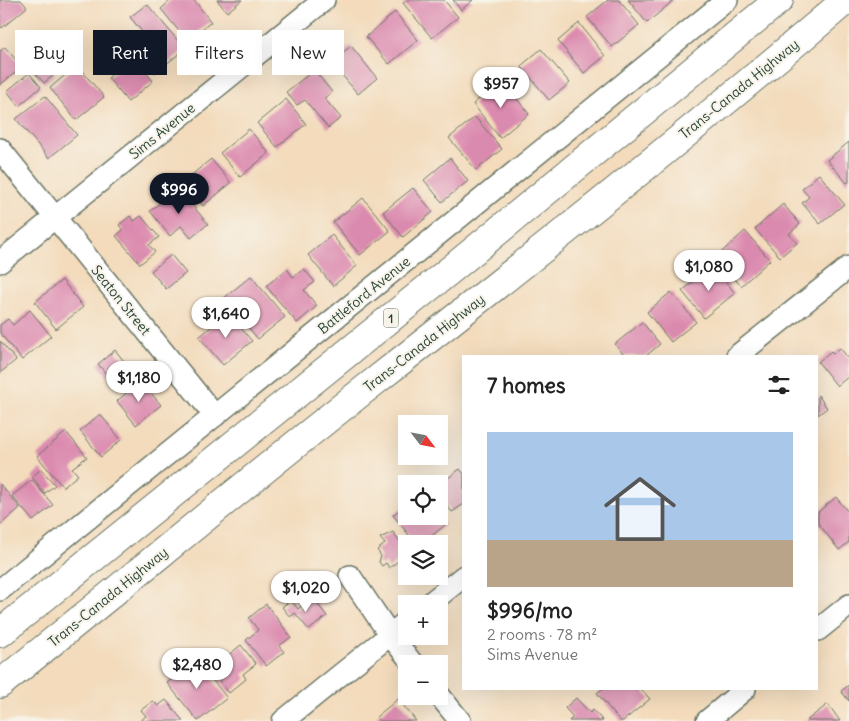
<!DOCTYPE html>
<html lang="en">
<head>
<meta charset="utf-8">
<style>
  :root { --surface:#fff; --page:#f6f6f6; --text:#222; --muted:#767676; --line:#e0e0e0; --accent:#111827 }
  body { margin:0; font-family:Delius,sans-serif; background:var(--page); color:var(--text); height:100vh; display:flex; flex-direction:column; font-size:19px; white-space:nowrap }
  * { box-sizing:border-box; margin:0 }
  p { font-size:16px; color:var(--muted) }
  .icon { flex:none; width:28px; height:28px; fill:none; stroke:currentColor; stroke-width:2; stroke-linecap:round; stroke-linejoin:round }
  .map { position:relative; flex:1; overflow:hidden }
  .panel { position:absolute; left:462px; top:355px; width:356px; height:335px; display:flex; flex-direction:column; background:var(--surface); border-radius:0px; box-shadow:0 5px 20px #0002 }
  .panel>* { flex:none }
  .banner { position:absolute; left:15px; top:30px; width:372px; height:45px; display:flex; gap:10px }
  .needle { width:32px; rotate:122deg }
  .controls { position:absolute; left:398px; top:415px; display:grid; gap:10px }
  .controls a { display:grid; place-items:center; width:50px; height:50px; border-radius:0px; background:var(--surface); box-shadow:0 5px 20px #0002; font-size:25px }
  .price { position:absolute; translate:-50% -42px; padding:0 11px; border-radius:18px; background:#fff; color:#222; font-size:16px; line-height:32px; filter:drop-shadow(0 1px 2px #0008) }
  .price::after { content:''; position:absolute; left:50%; top:30px; width:15px; height:11px; margin-left:-8px; background:inherit; clip-path:polygon(0 0,100% 0,50% 100%) }
  .price.active { background:var(--accent); color:#fff }
  ul { padding:0; list-style:none }
  li { display:grid; align-content:center; gap:10px; height:265px; padding:0 25px }
  li+li { border-top:1px solid var(--line) }
  li span { display:grid; place-items:center; height:155px; border-radius:0px; color:#555 }
  li>.icon { margin-inline-start:auto }
  span .icon { width:90px; height:90px; fill:#fffc; stroke-width:1 }
  li b { font-size:21px }
  h2 { display:flex; justify-content:space-between; align-items:center; height:60px; padding:0 25px; font-size:21px }
  .tag { padding:0 18px; border-radius:0px; background:var(--surface); box-shadow:0 5px 20px #0002; font-size:18px; line-height:45px }
  .tag.active { background:var(--accent); color:#fff }
  .map>svg:first-child { display:block }
  .building { fill:#db8aaf }
  .lines { fill:none; stroke-linecap:round; stroke-linejoin:round }
  .minor-casing { stroke:#697464; stroke-width:24 }
  .highway-casing { stroke:#697464; stroke-width:30 }
  .minor { stroke:#fff; stroke-width:21 }
  .highway { stroke:#fff; stroke-width:28 }
  .labels { text-anchor:middle; dominant-baseline:central; stroke-width:4; stroke-linejoin:round; paint-order:stroke }
  .shield { fill:#f7f3e8; stroke:#60746a; stroke-width:1 }
  .shield-label { font-size:12px; font-weight:bold; fill:#1f3d34 }
  .street-label { font-size:14px; fill:#1f3d34; stroke:#f7f3e8 }
</style>
</head>
<body>
<div class="map">
<svg width="849" height="721" viewBox="0 0 849 721">
  <rect width="100%" height="100%" fill="#f7f3e8"/>
  <filter id="ink" filterUnits="userSpaceOnUse"><feTurbulence type="fractalNoise" baseFrequency=".02" numOctaves="2"/><feDisplacementMap in="SourceGraphic" scale="10" xChannelSelector="R" yChannelSelector="G"/><feConvolveMatrix kernelMatrix="1 2 1 2 8 2 1 2 1" color-interpolation-filters="sRGB"/></filter>
  <filter id="wash" filterUnits="userSpaceOnUse"><feTurbulence type="fractalNoise" baseFrequency=".0096" numOctaves="4" result="noise"/><feDisplacementMap in="SourceGraphic" scale="20" xChannelSelector="R" yChannelSelector="G"/><feGaussianBlur stdDeviation="1.12" result="paint"/><feColorMatrix in="noise" values="0 0 0 0 0 0 0 0 0 0 0 0 0 0 0 0 0 1.4 0 .05"/><feComposite in="paint" operator="in"/></filter>
  <g filter="url(#wash)">
    <rect width="100%" height="100%" fill="#f3dbbc"/>
    <g id="blocks">
      <!-- building -->
      <path class="building" d="M0,0H21L27,7L2,28L0,25Z
        M171,0H194L211,22L187,41L161,9Z
        M217,0H242L227,12Z
        M408,0H444L458,17L432,38L403,3Z
        M453,0H473L461,10Z
        M608,0H619L639,25L612,47L587,17Z
        M628,0H674L647,23Z
        M147,4L185,49L155,73L136,49L148,39L130,17Z
        M395,12L418,40L389,64L366,37Z
        M579,23L605,56L584,73L558,41Z
        M351,46L377,78L358,94L331,62Z
        M5,47L22,67L0,85V51Z
        M541,49L570,83L549,100L521,66Z
        M133,57L153,81L128,102L108,78Z
        M41,58L55,74L44,83L30,67Z
        M77,65L104,97L76,120L50,88Z
        M314,70L332,92L324,98L341,118L328,128L305,100L297,105L286,92Z
        M29,73L41,87L19,106L7,91Z
        M502,80L529,114L500,138L473,104Z
        M45,96L77,135L49,158L16,119Z
        M286,99L306,124L277,147L257,123Z
        M475,117L502,149L476,170L449,138Z
        M249,129L269,153L240,177L220,153Z
        M849,142V182L847,183L827,160Z
        M450,158L468,181L442,202L424,180Z
        M211,159L231,183L203,206L183,182Z
        M819,174L844,204L820,224L802,203L809,197L802,189Z
        M178,188L208,224L191,238L181,226L170,236L150,211Z
        M413,188L433,212L403,237L383,212Z
        M363,198L390,231L360,255L333,222Z
        M783,204L800,224L789,234L797,243L780,257L755,229Z
        M130,216L134,221L141,216L159,237L149,245L155,252L140,264L116,236L123,230L119,225Z
        M745,231L770,260L741,286L716,257Z
        M332,235L357,266L333,286L308,255Z
        M171,255L186,273L166,289L151,271Z
        M713,266L735,293L704,318L682,291Z
        M287,269L293,277L304,269L315,282L304,290L317,306L297,323L266,286Z
        M251,276L285,317L258,339L224,298Z
        M62,280L83,307L56,329L35,302Z
        M671,292L696,322L671,342L647,312Z
        M30,310L51,336L22,360L0,333V325L8,319L13,325Z
        M228,313L252,341L223,365L199,337Z
        M642,322L660,344L646,356H625L615,344Z
        M0,341L16,360L0,373Z
        M840,348L849,359V376L837,386L818,362L831,351L833,354Z
        M115,350L128,366L111,380L98,364Z
        M141,381L161,405L136,425L117,401Z
        M818,395L827,408L818,415Z
        M100,414L121,440L101,457L80,431Z
        M66,432L87,457L72,468L78,475L63,487L37,456Z
        M41,469L55,485L45,493L32,477Z
        M460,469L464,474V504L452,512L443,500L447,496L439,485Z
        M32,480L53,505L33,521L12,496Z
        M0,484L20,508L0,525Z
        M836,497L849,513V542L839,550L818,523V512Z
        M406,504V516H438L445,525L422,544H416L393,515Z
        M393,532L406,550V555L389,568L386,563L382,566L379,562L381,556L377,550L385,544L380,538Z
        M312,597L327,616L309,630L295,613L290,617L282,607L291,600L298,609Z
        M266,604L291,637L279,646L284,652L266,666L246,640L258,630L249,618Z
        M241,645L256,664L243,674L246,679L229,693L211,669Z
        M196,660L227,698L198,721L167,683Z
        M849,685V701L841,691Z
        M602,689H641L650,699L623,721H620L597,693Z
        M576,698L590,713L593,710L603,721H569L573,717L565,708Z
        M398,699L416,721H379L376,717Z
        M166,700L183,721H140L146,716L141,710L153,701L158,706Z
        M828,704L840,721H806Z"/>
    </g>
  </g>
  <g filter="url(#ink)">
    <use href="#blocks" fill-opacity="0" stroke="#697464" stroke-width="1"/>
    <g class="lines">
      <!-- minor casing -->
      <g class="minor-casing">
        <path id="minor" d="M0,149L215,416
          M0,262L324,0
          M737,356L849,267
          M350,576L390,635L413,664
          M0,590L727,0
          M429,604L464,576
          M818,630L849,605
          M439,695L460,721
          M283,721L406,622
          M707,721L745,689"/>
      </g>
      <!-- highway casing -->
      <g class="highway-casing">
        <path id="highway" d="M0,633L454,267L779,0
          M0,684C125,584 248,481 374,382C533,257 692,132 846,0"/>
      </g>
      <!-- minor -->
      <use href="#minor" class="minor"/>
      <!-- highway -->
      <use href="#highway" class="highway"/>
    </g>
  </g>
  <g class="labels">
    <!-- shield labels -->
    <rect class="shield" x="383.5" y="308.5" width="15" height="19" rx="4"/>
    <g class="shield-label">
      <text x="391" y="318">1</text>
    </g>
    <!-- street labels -->
    <g class="street-label">
      <text transform="translate(739 89) rotate(-39)">Trans-Canada Highway</text>
      <text transform="translate(162 131) rotate(-39)">Sims Avenue</text>
      <text transform="translate(364 295) rotate(-39)">Battleford Avenue</text>
      <text transform="translate(121 300) rotate(51)">Seaton Street</text>
      <text transform="translate(424 343) rotate(-38)">Trans-Canada Highway</text>
      <text transform="translate(108 597) rotate(-39)">Trans-Canada Highway</text>
    </g>
  </g>
</svg>
<div class="controls">
<a><svg class="needle" viewBox="-14 -14 28 28"><path d="M0-13l5 13h-10z" fill="#e53935"/><path d="M0 13l5-13h-10z" fill="#767676"/></svg></a>
<a><svg class="icon" aria-label="locate" viewBox="0 0 24 24"><circle cx="12" cy="12" r="6"/><path d="M12 2v4M12 18v4M2 12h4M18 12h4"/></svg></a>
<a><svg class="icon" aria-label="layers" viewBox="0 0 24 24"><path d="M12 4l9 5-9 5-9-5zM3 14l9 5 9-5"/></svg></a>
<a>+</a>
<a>−</a>
</div>
<b class="price" style="left:501px;top:109px">$957</b>
<b class="price active" style="left:179px;top:215px">$996</b>
<b class="price" style="left:709px;top:292px">$1,080</b>
<b class="price" style="left:226px;top:339px">$1,640</b>
<b class="price" style="left:139px;top:403px">$1,180</b>
<b class="price" style="left:306px;top:613px">$1,020</b>
<b class="price" style="left:197px;top:690px">$2,480</b>
<div class="banner">
<a class="tag">Buy</a>
<a class="tag active">Rent</a>
<a class="tag">Filters</a>
<a class="tag">New</a>
</div>
<section class="panel">
<h2>7 homes<svg class="icon" aria-label="filters" viewBox="0 0 24 24"><path d="M4 7h16M4 17h16"/><circle cx="9" cy="7" r="2"/><circle cx="15" cy="17" r="2"/></svg></h2>
<ul>
<li><span style="background:linear-gradient(#a9c7e8 70%,#b9a48a 0)"><svg class="icon" aria-label="home" viewBox="0 0 24 24"><path d="M3 11l9-7 9 7M6 9v11h12V9"/></svg></span><div><b>$996/mo</b><p>2 rooms · 78 m²</p><p>Sims Avenue</p></div></li>
</ul>
</section>
</div>
</body>
</html>
